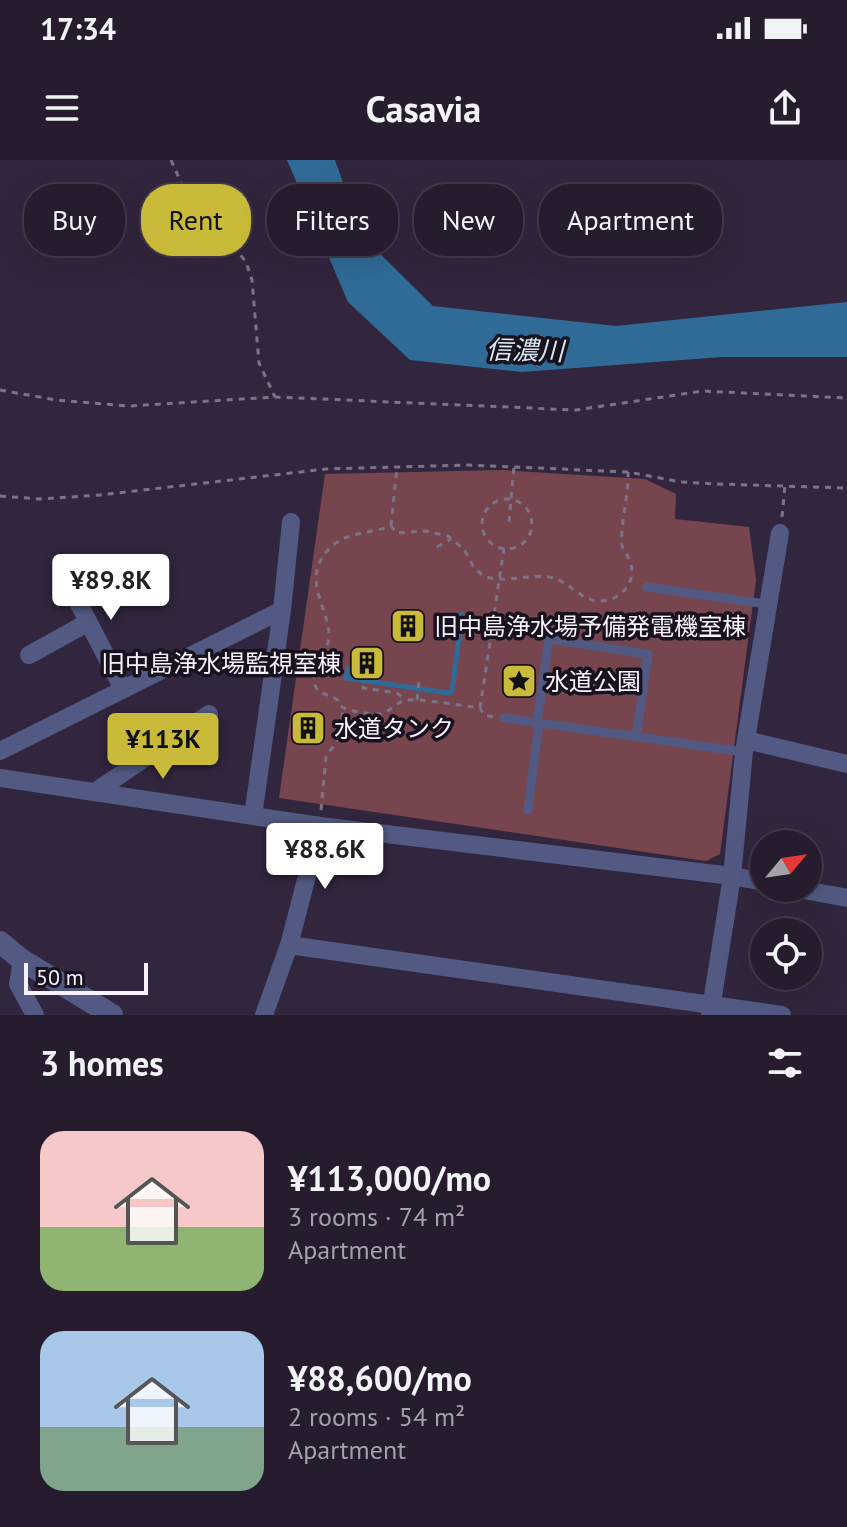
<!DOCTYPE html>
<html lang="en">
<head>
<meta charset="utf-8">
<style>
  :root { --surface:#261c2e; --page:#32293a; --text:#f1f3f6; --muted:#a4a1aa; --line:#423a4a; --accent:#caba3a }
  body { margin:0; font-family:"PT Sans","Noto Sans JP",sans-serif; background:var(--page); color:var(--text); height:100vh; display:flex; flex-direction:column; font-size:30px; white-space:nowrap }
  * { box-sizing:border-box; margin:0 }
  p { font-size:26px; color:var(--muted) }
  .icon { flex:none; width:44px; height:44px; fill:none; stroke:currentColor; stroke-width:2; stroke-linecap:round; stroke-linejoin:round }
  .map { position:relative; height:855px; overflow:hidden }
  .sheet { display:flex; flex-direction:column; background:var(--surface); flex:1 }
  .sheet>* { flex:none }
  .hud { position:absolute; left:24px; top:24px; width:800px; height:72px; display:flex; gap:16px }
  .needle { width:52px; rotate:61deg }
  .controls { position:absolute; left:750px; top:670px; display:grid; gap:16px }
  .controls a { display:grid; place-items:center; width:72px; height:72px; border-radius:50%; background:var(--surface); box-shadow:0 8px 32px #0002,0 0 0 2px var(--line); font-size:40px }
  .scale { position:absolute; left:24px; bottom:20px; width:124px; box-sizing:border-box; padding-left:8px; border:4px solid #f8f2ff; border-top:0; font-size:22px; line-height:28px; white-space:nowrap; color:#f8f2ff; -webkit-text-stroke:6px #17121d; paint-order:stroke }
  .price { position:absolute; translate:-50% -68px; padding:0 18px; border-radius:8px; background:#fff; color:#222; font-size:26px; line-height:52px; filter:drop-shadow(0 2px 4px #0008) }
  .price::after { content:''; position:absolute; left:50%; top:48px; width:24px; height:18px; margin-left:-12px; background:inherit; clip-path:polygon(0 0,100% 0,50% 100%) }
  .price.active { background:var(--accent); color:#111 }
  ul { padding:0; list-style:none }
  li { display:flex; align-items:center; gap:24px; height:200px; padding:0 40px }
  li span { display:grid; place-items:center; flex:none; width:224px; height:160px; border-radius:24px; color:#555 }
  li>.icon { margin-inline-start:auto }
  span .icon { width:96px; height:96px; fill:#fffc; stroke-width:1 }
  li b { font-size:34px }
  h2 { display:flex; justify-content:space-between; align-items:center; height:96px; padding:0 40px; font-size:34px }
  .chip { padding:0 28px; border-radius:32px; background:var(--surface); box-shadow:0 8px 32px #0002,0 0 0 2px var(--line); font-size:28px; line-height:72px }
  .chip.active { background:var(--accent); color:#111 }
  .status { display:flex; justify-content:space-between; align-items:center; height:56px; padding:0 40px; background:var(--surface); direction:ltr }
  .status svg { height:22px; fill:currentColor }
  header { display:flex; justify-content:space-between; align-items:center; height:104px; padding:0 40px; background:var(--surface); font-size:36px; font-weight:700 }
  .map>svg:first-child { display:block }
  .green { fill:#76454e }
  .water { fill:#306b97 }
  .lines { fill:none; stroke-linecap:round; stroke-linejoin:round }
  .stream { stroke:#306b97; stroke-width:5 }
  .path { stroke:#7d7387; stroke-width:3; stroke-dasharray:6 6; stroke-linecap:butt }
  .service { stroke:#525a84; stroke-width:9 }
  .minor { stroke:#525a84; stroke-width:18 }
  .tertiary { stroke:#525a84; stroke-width:22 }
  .labels { text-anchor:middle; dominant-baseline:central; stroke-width:7; stroke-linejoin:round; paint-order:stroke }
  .poi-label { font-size:24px; fill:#f8f2ff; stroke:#17121d; text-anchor:start }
  .water-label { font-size:26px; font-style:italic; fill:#d7e7f4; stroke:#17121d }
</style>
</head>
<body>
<div class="status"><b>17:34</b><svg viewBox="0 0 49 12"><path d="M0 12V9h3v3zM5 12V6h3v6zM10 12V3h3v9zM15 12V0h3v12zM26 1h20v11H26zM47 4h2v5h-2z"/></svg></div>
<header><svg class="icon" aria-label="menu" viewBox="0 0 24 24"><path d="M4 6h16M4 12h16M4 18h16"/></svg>Casavia<svg class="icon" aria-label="share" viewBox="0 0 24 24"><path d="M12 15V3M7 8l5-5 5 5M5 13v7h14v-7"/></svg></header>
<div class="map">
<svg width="847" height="855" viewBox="0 0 847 855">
  <rect width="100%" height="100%" fill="#32263e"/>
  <!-- green -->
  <path class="green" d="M501,310L645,319L676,334L675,359L749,367L756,420L720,694L706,701L279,638L325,314Z"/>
  <!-- water -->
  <path class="water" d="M287,0H335L362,76L433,146L616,166L847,142V197H722L522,212L410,200L348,142Z"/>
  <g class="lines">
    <!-- stream -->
    <path class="stream" d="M348,509L346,518L448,533L452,531L462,454"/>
    <!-- path -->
    <path class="path" d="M171,0L190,43L234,87L246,102L252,120L259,203L275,237
      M0,230L56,240L129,246L275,237L576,250L703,231L847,238
      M0,336L40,339L100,335L326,309L469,305L628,312L681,322L717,324L847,328
      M482 364a25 25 0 1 1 50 0a25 25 0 1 1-50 0Z
      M782,357L785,325
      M509,362L514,306
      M391,366L397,307
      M437,387L451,379
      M365,514L363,528L397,533L406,540
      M417,540L419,520
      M480,548L504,388
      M493,557L484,555L480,548C464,546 419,538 407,540C397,541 389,553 380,554C372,555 351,551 344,548C334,543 345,545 336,539C326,533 316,535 314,521C312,508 328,492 329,476C329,447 300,419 329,389C346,371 370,374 391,366L397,373L426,371L448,376L464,389L473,406L483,416C506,424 526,414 549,417C568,420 580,440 598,441C620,442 638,422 630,401C628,395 623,391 622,385C620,362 629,336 628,312
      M321,650L326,597L340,576L343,548"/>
    <!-- service -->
    <path class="service" d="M647,427L766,444
      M543,519L643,532
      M504,558L744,592
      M537,563L549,479L648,494L636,577
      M528,650L539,563"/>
    <!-- minor -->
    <path class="minor" d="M63,413L123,529
      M29,495L87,463
      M746,580L847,604
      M0,591L282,450
      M0,618L320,666L732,716L764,722
      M95,632L209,554
      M253,656L282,450L291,362
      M793,728L847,738
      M289,785L782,855
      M22,800L18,824L35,855
      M264,855L289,785L320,666
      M710,855L732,716L744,592L780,373"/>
    <!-- tertiary -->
    <path class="tertiary" d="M0,782L22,800L112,855"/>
  </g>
  <!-- icons -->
  <defs>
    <g id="building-square" transform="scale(1.8)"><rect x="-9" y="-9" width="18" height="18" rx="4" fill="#caba3a" stroke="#17121d"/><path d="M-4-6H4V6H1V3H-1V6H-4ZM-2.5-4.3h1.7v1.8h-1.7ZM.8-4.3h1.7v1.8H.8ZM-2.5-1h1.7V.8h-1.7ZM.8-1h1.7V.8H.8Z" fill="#111"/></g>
    <g id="sight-square" transform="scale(1.8)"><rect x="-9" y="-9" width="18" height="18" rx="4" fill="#caba3a" stroke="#17121d"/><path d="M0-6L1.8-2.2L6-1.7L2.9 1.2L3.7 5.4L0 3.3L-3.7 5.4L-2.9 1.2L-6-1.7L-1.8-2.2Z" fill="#111"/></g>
  </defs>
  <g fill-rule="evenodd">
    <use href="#building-square" x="408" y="466"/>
    <use href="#building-square" x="367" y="503"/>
    <use href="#sight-square" x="519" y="521"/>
    <use href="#building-square" x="308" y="568"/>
  </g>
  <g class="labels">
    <!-- poi labels -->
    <g class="poi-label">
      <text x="434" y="466">旧中島浄水場予備発電機室棟</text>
      <text x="341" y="503" text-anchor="end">旧中島浄水場監視室棟</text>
      <text x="545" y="521">水道公園</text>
      <text x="334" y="568">水道タンク</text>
    </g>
    <!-- water labels -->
    <g class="water-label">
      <text transform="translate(525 190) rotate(1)">信濃川</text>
    </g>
  </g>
</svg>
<div class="controls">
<a><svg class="needle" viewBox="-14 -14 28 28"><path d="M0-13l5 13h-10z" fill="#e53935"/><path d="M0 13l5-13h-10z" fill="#a4a1aa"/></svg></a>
<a><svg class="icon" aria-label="locate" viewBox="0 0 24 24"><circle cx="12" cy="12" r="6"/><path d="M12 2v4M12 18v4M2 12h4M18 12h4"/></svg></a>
</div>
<div class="scale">50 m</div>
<b class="price" style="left:111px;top:462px">¥89.8K</b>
<b class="price active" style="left:163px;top:621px">¥113K</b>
<b class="price" style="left:325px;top:731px">¥88.6K</b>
<div class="hud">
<a class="chip">Buy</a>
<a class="chip active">Rent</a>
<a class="chip">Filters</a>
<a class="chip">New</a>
<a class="chip">Apartment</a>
</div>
</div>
<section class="sheet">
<h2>3 homes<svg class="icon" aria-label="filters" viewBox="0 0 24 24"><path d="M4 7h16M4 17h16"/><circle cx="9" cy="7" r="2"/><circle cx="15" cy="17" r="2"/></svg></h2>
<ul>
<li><span style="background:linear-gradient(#f6c9c9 60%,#8fb573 0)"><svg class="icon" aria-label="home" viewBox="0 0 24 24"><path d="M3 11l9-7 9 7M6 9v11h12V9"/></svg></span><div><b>¥113,000/mo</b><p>3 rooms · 74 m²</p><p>Apartment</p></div></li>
<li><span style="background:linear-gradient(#a9c7e8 60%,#7fa58c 0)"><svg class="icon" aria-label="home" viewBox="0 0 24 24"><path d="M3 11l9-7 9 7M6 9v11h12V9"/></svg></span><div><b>¥88,600/mo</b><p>2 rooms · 54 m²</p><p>Apartment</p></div></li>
</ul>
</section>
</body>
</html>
